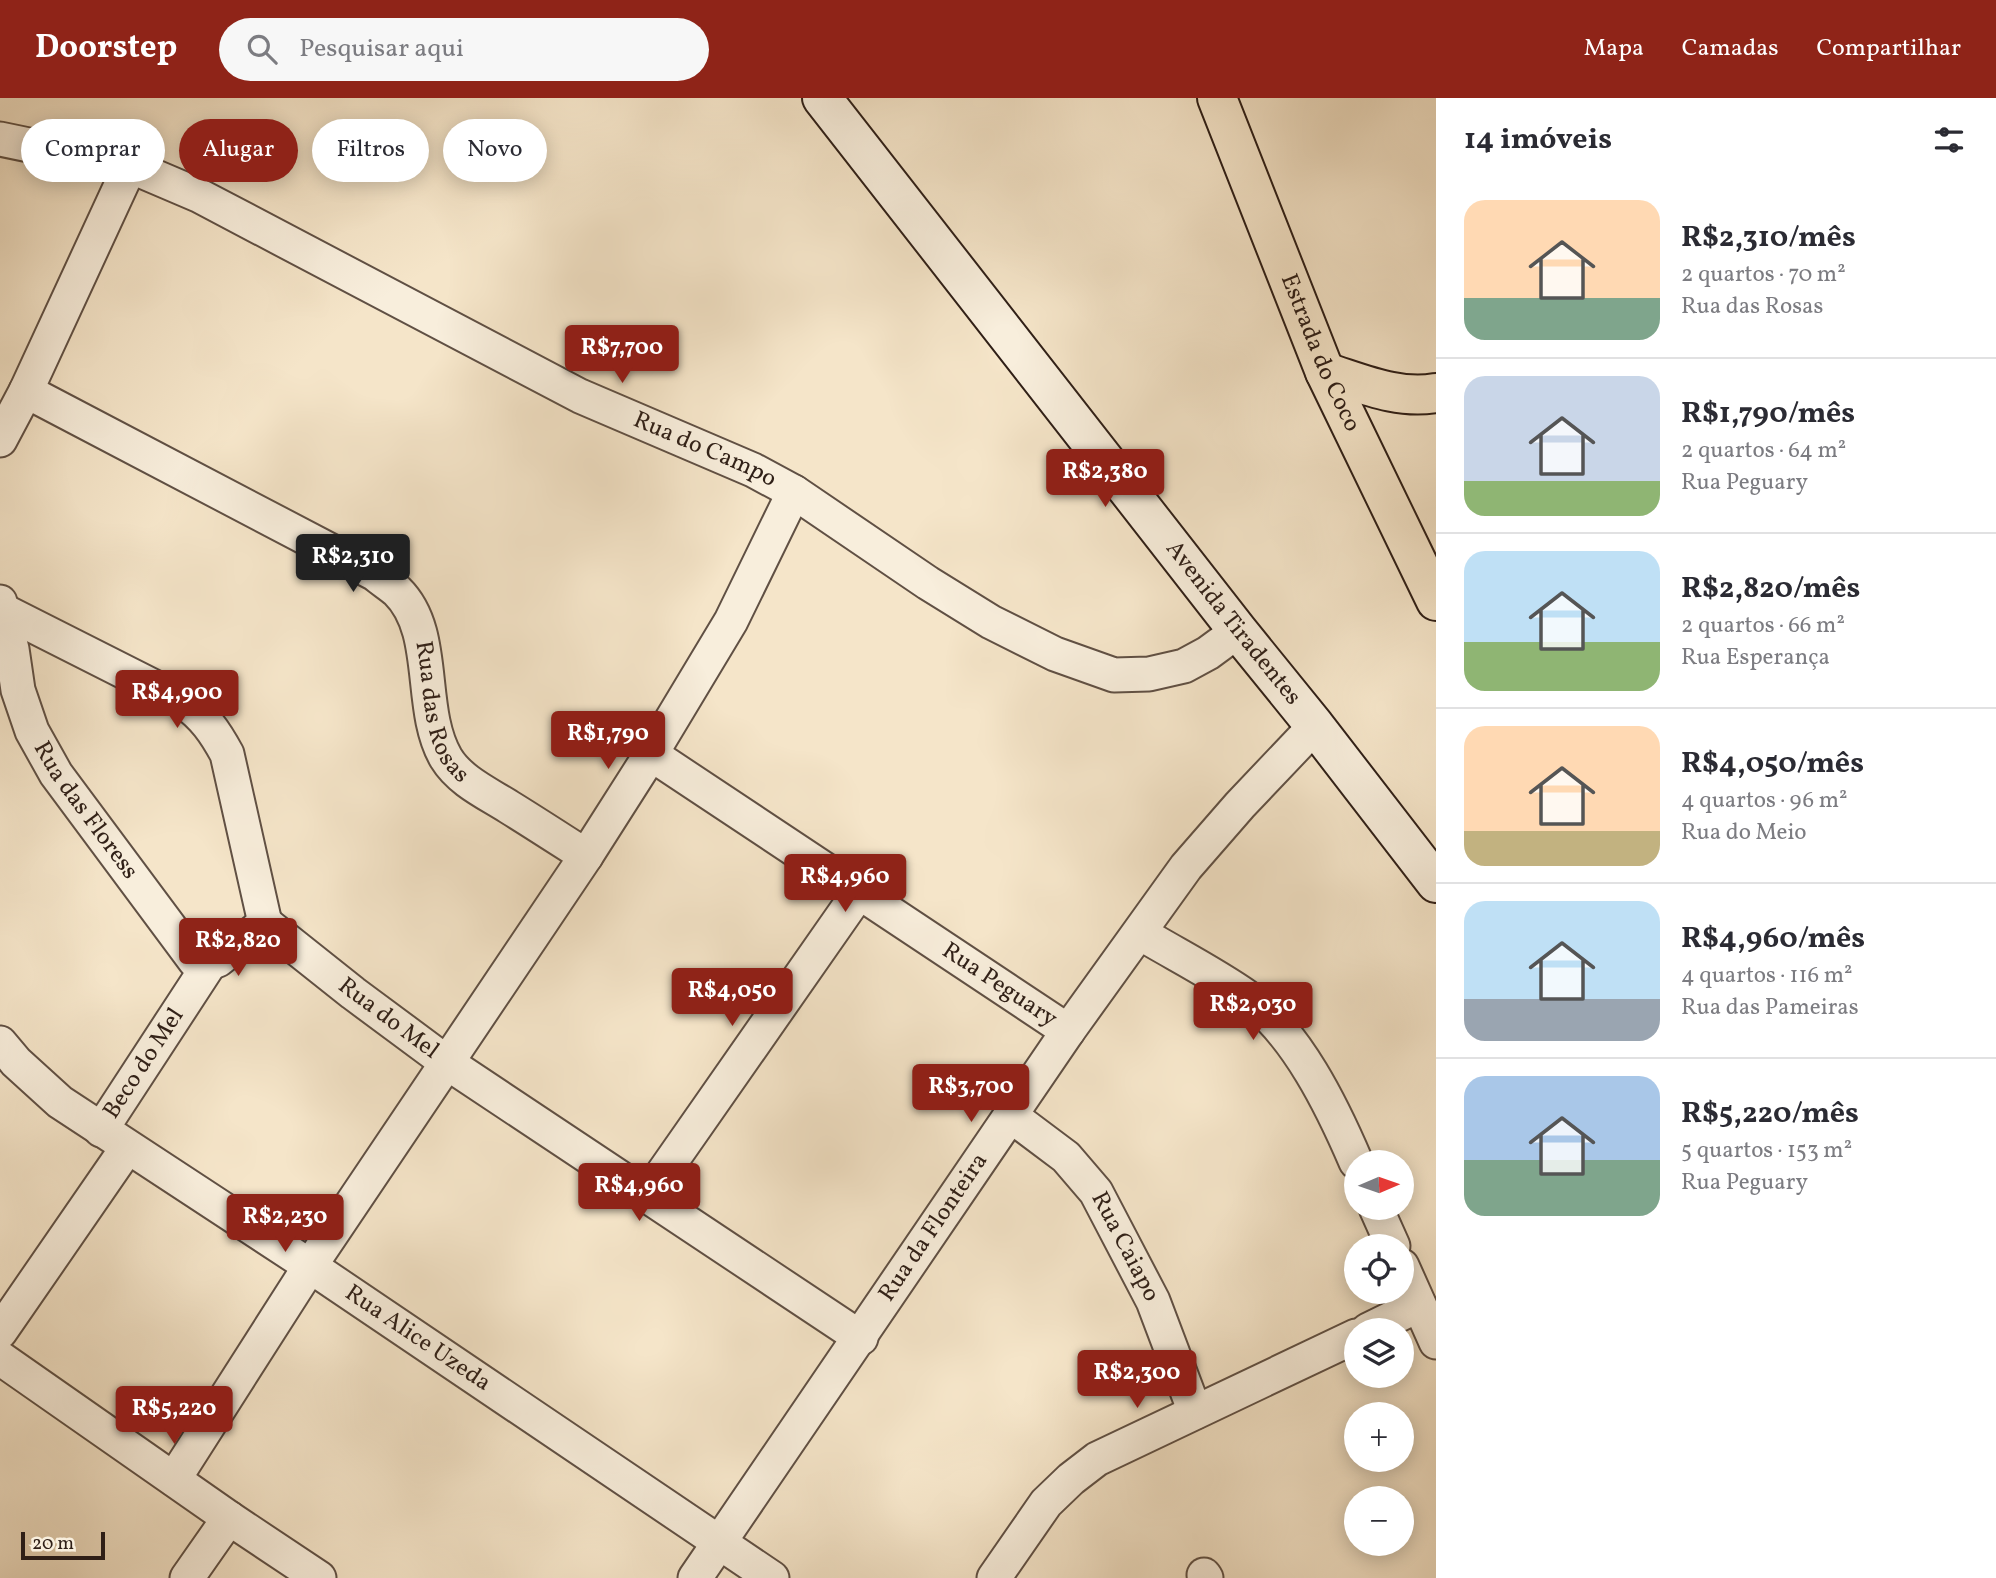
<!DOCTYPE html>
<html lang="pt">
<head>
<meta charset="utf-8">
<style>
  :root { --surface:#fff; --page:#f7f7f7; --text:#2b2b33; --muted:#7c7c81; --line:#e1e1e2; --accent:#8f2418 }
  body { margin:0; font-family:Vollkorn,serif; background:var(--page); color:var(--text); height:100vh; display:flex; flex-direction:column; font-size:26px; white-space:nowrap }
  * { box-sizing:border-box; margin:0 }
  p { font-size:23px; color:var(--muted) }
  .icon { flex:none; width:38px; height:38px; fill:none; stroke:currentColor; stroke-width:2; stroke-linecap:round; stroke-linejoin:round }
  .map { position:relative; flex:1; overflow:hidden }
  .side { display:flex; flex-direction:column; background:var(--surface); width:560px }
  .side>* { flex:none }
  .hud { position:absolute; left:21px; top:21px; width:665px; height:63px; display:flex; gap:14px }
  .needle { width:46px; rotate:88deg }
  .controls { position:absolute; left:1344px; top:1052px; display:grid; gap:14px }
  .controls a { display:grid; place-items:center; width:70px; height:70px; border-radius:50%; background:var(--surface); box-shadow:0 4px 18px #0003; font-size:35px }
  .scale { position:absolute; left:21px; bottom:18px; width:84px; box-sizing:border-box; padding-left:7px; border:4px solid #2f1f17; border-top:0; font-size:19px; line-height:24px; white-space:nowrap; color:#2f1f17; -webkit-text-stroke:5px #f8eedc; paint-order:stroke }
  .price { position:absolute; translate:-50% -60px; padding:0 16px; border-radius:7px; background:var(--accent); color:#fff; font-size:23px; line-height:46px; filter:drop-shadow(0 2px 4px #0008) }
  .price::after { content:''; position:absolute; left:50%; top:42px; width:21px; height:16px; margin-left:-10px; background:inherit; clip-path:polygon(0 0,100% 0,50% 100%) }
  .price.on { background:#222; color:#fff }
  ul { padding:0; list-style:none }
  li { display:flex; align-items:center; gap:21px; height:175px; padding:0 28px }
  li+li { border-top:2px solid var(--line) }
  li span { display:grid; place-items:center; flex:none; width:196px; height:140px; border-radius:21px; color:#555 }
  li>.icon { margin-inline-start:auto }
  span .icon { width:84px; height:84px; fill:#fffc; stroke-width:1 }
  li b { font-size:30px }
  h2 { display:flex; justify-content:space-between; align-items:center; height:84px; padding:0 28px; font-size:30px }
  .tag { padding:0 24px; border-radius:32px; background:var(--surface); box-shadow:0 4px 18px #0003; font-size:24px; line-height:63px }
  .tag.on { background:var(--accent); color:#fff }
  header { display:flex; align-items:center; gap:42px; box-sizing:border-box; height:98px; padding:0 35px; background:var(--accent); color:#fff }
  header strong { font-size:33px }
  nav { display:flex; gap:38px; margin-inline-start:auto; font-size:24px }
  .search { width:490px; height:63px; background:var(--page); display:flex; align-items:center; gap:18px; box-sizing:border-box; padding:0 24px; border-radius:38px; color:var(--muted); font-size:26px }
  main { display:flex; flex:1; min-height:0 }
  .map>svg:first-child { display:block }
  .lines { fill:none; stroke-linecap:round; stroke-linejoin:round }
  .street-casing { stroke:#605044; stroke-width:37 }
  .secondary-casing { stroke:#2f1f17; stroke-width:42 }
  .highway-casing { stroke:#2f1f17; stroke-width:42 }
  .street { stroke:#f8eedc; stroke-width:33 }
  .secondary { stroke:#f8eedc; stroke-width:38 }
  .highway { stroke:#f5e5c9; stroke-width:38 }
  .labels { text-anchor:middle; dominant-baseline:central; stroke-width:6; stroke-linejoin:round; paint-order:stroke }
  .street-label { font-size:24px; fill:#2f1f17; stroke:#f8eedc }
</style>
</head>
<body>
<header>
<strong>Doorstep</strong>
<div class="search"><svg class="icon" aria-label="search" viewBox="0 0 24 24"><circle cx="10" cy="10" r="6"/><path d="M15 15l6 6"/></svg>Pesquisar aqui</div>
<nav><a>Mapa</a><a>Camadas</a><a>Compartilhar</a></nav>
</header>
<main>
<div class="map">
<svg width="1436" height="1480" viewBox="0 0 1436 1480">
  <rect width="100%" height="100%" fill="#f5e5c9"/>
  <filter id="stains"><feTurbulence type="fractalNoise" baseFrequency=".00286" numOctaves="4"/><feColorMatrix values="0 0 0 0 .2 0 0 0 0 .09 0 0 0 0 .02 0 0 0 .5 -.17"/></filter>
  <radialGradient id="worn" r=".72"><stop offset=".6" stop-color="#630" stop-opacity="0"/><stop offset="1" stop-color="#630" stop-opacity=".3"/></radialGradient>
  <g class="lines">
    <!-- street casing -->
    <g class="street-casing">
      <g id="street">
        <path id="s1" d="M0,41L130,68L198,97L580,298L753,372L794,394L928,485L991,524L1055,556L1114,577L1149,576L1184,568L1208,555L1238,533"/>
        <path id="s2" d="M26,293L375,476C382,482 390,487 397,493C439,534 417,610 446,660C460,683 487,695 509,709C535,725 561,742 586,758"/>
        <path d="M0,342L26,293L130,68"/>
        <path id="s3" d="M0,504L12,551L18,592L32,633L56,676L195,863L210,865L218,862L265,825"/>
        <path d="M0,511L184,604C204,618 215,634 227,656L265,825"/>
        <path id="s4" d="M651,656L1068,933"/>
        <path id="s5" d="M265,825L353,895L446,964L861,1240"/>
        <path d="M1140,835C1175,856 1213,875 1247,899C1297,936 1332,1008 1356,1064"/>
        <path id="s6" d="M0,945L16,964L60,1004L310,1168L772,1480"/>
        <path id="s7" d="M1010,1017L1066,1059L1096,1094L1153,1203L1195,1314"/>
        <path id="s8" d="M101,1032L210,865"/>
        <path d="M647,1098L860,793"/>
        <path d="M1376,1110L1393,1148"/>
        <path d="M1402,1168L1436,1244"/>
        <path d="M1368,1232L1419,1207"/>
        <path d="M0,1234L127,1050"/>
        <path d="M0,1260L229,1420L319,1480"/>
        <path d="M174,1381L310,1168L586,758L651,656L731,523L794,394"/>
        <path d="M1204,1477L1206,1480"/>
        <path d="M187,1480L229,1420"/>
        <path id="s9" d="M695,1480L1068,933L1186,769L1240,707L1315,628"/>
        <path d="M994,1480L1046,1405L1071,1381L1097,1361L1356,1238"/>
      </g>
    </g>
    <!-- secondary casing -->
    <g class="secondary-casing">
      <g id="secondary">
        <path id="s10" d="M822,0L1238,533L1315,628L1436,785"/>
      </g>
    </g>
    <!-- highway casing -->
    <g class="highway-casing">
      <g id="highway">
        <path id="s11" d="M1217,0L1325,274L1436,503"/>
        <path d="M1325,274C1361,285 1398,302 1436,295"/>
      </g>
    </g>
    <!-- street -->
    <use href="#street" class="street"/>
    <!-- secondary -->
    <use href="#secondary" class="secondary"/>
    <!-- highway -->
    <use href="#highway" class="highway"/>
  </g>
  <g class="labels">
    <!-- street labels -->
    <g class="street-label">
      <text stroke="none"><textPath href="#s11" startOffset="275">Estrada do Coco</textPath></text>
      <text stroke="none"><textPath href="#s1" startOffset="774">Rua do Campo</textPath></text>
      <text stroke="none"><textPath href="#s10" startOffset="667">Avenida Tiradentes</textPath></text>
      <text stroke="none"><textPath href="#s2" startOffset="553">Rua das Rosas</textPath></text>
      <text stroke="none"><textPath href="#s3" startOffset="229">Rua das Floress</textPath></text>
      <text stroke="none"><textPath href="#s4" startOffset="418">Rua Peguary</textPath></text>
      <text stroke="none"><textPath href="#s5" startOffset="156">Rua do Mel</textPath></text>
      <text stroke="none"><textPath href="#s8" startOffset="79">Beco do Mel</textPath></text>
      <text stroke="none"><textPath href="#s9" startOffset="424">Rua da Flonteira</textPath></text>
      <text stroke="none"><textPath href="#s7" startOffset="178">Rua Caiapo</textPath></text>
      <text stroke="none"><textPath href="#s6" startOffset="513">Rua Alice Uzeda</textPath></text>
    </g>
  </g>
  <rect width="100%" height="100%" filter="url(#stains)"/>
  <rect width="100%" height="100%" fill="url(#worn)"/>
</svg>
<div class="controls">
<a><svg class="needle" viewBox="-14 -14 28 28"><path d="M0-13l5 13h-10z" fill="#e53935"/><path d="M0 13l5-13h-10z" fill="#7c7c81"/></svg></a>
<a><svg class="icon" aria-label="locate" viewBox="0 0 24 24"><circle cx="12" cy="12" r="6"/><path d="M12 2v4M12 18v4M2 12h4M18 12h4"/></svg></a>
<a><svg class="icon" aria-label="layers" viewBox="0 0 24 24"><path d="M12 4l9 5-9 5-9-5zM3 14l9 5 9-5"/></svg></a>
<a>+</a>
<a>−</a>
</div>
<div class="scale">20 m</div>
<b class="price" style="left:622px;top:287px">R$7,700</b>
<b class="price" style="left:1105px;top:411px">R$2,380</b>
<b class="price on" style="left:353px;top:496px">R$2,310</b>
<b class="price" style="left:177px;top:632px">R$4,900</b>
<b class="price" style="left:608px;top:673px">R$1,790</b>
<b class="price" style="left:845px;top:816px">R$4,960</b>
<b class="price" style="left:238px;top:880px">R$2,820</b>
<b class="price" style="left:732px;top:930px">R$4,050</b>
<b class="price" style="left:1253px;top:944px">R$2,030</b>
<b class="price" style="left:971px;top:1026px">R$3,700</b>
<b class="price" style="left:639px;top:1125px">R$4,960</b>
<b class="price" style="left:285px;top:1156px">R$2,230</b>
<b class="price" style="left:1137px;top:1312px">R$2,300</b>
<b class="price" style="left:174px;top:1348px">R$5,220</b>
<div class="hud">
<a class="tag">Comprar</a>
<a class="tag on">Alugar</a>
<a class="tag">Filtros</a>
<a class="tag">Novo</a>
</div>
</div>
<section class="side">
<h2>14 imóveis<svg class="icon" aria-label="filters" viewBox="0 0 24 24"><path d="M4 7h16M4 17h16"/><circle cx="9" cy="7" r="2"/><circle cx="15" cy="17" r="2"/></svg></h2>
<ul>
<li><span style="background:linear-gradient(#ffd9b3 70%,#7fa58c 0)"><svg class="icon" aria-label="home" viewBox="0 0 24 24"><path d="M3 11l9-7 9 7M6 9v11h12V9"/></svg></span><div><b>R$2,310/mês</b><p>2 quartos · 70 m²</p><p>Rua das Rosas</p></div></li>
<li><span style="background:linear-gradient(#c9d6e8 75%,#8fb573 0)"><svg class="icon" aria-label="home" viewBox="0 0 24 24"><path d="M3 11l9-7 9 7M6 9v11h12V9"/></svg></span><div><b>R$1,790/mês</b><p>2 quartos · 64 m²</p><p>Rua Peguary</p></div></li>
<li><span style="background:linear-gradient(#bfe0f5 65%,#8fb573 0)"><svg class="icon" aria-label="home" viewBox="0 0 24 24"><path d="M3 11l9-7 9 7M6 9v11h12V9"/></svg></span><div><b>R$2,820/mês</b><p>2 quartos · 66 m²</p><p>Rua Esperança</p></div></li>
<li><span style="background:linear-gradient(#ffd9b3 75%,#c2b280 0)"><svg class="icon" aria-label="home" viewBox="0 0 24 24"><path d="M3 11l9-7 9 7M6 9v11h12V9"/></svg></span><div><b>R$4,050/mês</b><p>4 quartos · 96 m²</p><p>Rua do Meio</p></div></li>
<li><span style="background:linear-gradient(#bfe0f5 70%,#9aa5b1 0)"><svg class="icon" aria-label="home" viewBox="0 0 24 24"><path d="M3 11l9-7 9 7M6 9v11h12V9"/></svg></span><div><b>R$4,960/mês</b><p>4 quartos · 116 m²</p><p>Rua das Pameiras</p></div></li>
<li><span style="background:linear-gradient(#a9c7e8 60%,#7fa58c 0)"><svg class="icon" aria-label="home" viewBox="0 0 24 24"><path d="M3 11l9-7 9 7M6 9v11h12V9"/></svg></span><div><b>R$5,220/mês</b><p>5 quartos · 153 m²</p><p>Rua Peguary</p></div></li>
</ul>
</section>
</main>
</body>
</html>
